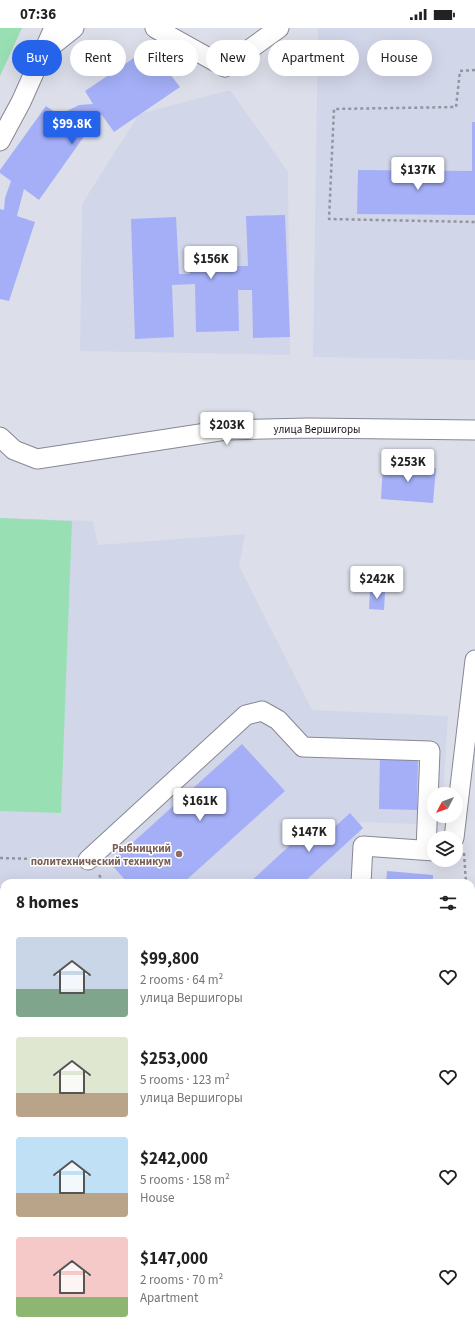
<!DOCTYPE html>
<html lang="en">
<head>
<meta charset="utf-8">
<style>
  :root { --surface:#fff; --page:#f2f2f2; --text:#222; --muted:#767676; --accent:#2563eb }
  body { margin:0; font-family:"Source Sans 3",sans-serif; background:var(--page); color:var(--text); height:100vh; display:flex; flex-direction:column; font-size:15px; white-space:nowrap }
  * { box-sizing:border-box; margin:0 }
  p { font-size:13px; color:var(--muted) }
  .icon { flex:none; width:22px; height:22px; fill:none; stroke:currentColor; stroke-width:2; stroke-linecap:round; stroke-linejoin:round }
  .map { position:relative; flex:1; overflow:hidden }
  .sheet { position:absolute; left:0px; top:851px; width:475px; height:456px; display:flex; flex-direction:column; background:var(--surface); border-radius:12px 12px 0 0; box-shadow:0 4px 16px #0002 }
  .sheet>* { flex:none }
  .guide { position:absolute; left:12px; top:12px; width:451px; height:36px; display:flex; gap:8px }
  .needle { width:26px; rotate:229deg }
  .fabs { position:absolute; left:427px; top:759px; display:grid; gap:8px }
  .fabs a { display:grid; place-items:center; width:36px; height:36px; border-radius:50%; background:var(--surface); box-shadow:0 4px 16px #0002; font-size:20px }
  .price { position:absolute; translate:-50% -34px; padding:0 9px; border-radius:4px; background:#fff; color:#222; font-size:13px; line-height:26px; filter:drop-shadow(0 1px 2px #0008) }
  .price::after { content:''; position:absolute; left:50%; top:24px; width:12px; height:9px; margin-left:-6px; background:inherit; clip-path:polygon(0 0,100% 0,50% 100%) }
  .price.selected { background:var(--accent); color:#fff }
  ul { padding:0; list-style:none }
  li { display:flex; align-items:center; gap:12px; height:100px; padding:0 16px }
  li span { display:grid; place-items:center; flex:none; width:112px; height:80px; border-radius:4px; color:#555 }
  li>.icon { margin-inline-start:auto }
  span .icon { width:48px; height:48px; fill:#fffc; stroke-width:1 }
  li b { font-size:17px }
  h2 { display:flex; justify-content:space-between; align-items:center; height:48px; padding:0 16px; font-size:17px }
  .pill { padding:0 14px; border-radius:18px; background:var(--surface); box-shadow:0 4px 16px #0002; font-size:14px; line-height:36px }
  .pill.selected { background:var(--accent); color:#fff }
  .status { display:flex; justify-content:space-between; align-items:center; height:28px; padding:0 20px; background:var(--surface); direction:ltr }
  .status svg { height:11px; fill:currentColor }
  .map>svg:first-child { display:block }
  .built { fill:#d2d6e9 }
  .green { fill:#98e0b4 }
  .building { fill:#a4aff7 }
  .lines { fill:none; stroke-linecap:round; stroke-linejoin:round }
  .minor-casing { stroke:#868893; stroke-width:21 }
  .path { stroke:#93959e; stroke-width:2.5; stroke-dasharray:3 3; stroke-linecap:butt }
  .minor { stroke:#fff; stroke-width:19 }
  .education-dot { fill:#8d6e63; stroke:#fff; stroke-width:1.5 }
  .labels { text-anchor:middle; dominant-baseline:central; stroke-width:3; stroke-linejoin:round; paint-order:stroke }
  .street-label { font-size:11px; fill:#141419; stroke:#fff }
  .education-label { font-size:11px; font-weight:bold; fill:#785e54; stroke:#fff; text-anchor:end }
</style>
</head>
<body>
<div class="status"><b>07:36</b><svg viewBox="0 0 49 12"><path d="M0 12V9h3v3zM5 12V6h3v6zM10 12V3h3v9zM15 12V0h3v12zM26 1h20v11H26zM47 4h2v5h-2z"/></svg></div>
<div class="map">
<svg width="475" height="1307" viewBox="0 0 475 1307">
  <rect width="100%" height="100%" fill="#dcdfea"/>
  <!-- built -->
  <path class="built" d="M318,0H475V332L313,329Z
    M230,62L288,144L290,327L80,323L82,176L139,86Z
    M0,490L93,493L98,517L245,506L239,538L312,682L448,688L443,766H434V788H441V797L361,794L356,855H4V1122H0Z
    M475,940V1083L471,1082V979Z
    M85,1303H297V1307H85Z"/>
  <!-- green -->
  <path class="green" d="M0,0H22L0,48Z
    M0,490L72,493L61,785L0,783Z"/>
  <!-- building -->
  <path class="building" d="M153,17L164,33L171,28L180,40L170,46L180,59L114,104L102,87H89L71,97L85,107L39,172L24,161L17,188L35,194L9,273L0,271V181L4,182L5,170L11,153L0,145V142L46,78L59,87L79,77L93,76L85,63Z
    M472,94H475V187L357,186L358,142L472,143Z
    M285,187L290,309L253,310L252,262H238L239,303L196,304L195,256L172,257L174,309L135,311L131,191L176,189L179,246H190V226L233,225V238H248L246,188Z
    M383,436L436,440L433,475L381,471Z
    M370,562L385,564L384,582L369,581Z
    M242,716L285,763L183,855H128L110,835Z
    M380,727L418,728L417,782L379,781Z
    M350,785L363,800L303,855H249L314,795L326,807Z
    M387,843L433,847V855H386Z
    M0,859H4V897H0Z
    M0,917L4,918V1073H0Z
    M0,1167L4,1168V1196H0Z
    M471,1295L475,1296V1307H460V1303H471Z
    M0,1303L54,1304V1307H0Z"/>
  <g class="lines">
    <!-- minor casing -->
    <g class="minor-casing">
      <path id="minor" d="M155,0L225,39L279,0
        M45,23L74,0
        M0,113L21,74L54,0
        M0,409L14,422L37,431L226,402L309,400L475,402
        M454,810L475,632
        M88,832L246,687L262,683L278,692L303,719L430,723L426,822
        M361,855L363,818L434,823
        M0,1162H4
        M471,1196L473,1188H475
        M0,1247H4
        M471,1279H475
        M455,1307V1303"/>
    </g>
    <!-- path -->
    <path class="path" d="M475,42L460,43L456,79L334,81L329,191L475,194
      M464,825L466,855
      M0,830L70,832
      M99,847L105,855
      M471,1106L472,1169"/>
    <!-- minor -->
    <use href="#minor" class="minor"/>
  </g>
  <!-- markers -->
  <circle class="education-dot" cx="179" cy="826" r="4"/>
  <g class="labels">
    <!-- street labels -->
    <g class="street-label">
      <text x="317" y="401">улица Вершигоры</text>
    </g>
    <!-- education labels -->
    <g class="education-label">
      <text x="171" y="820">Рыбницкий<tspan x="171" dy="13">политехнический техникум</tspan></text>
    </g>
  </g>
</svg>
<div class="fabs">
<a><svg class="needle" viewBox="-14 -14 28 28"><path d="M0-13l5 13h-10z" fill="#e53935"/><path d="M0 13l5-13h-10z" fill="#767676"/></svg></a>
<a><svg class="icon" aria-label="layers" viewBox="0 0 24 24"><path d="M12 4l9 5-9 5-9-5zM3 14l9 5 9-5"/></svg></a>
</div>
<b class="price selected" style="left:72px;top:117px">$99.8K</b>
<b class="price" style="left:418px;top:163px">$137K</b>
<b class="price" style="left:211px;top:252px">$156K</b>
<b class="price" style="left:227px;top:418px">$203K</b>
<b class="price" style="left:408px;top:455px">$253K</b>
<b class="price" style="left:377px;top:572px">$242K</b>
<b class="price" style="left:200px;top:794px">$161K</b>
<b class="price" style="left:309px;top:825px">$147K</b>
<div class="guide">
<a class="pill selected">Buy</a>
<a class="pill">Rent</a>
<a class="pill">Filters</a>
<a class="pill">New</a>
<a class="pill">Apartment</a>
<a class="pill">House</a>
</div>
<section class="sheet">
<h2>8 homes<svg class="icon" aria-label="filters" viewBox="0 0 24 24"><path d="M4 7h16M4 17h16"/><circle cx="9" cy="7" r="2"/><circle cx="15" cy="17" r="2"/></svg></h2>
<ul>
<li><span style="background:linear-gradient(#c9d6e8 65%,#7fa58c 0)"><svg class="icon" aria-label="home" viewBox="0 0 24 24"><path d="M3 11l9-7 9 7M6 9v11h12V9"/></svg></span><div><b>$99,800</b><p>2 rooms · 64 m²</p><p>улица Вершигоры</p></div><svg class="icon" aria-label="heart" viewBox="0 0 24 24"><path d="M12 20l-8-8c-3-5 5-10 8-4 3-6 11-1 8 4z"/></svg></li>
<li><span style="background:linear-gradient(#dfe7d0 70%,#b9a48a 0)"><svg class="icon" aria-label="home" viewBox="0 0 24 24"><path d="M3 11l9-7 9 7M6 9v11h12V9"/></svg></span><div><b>$253,000</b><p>5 rooms · 123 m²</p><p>улица Вершигоры</p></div><svg class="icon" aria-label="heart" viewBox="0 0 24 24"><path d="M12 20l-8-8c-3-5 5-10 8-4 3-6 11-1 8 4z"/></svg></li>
<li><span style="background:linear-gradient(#bfe0f5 70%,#b9a48a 0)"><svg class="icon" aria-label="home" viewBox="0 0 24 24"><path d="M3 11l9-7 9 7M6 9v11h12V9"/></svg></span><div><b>$242,000</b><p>5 rooms · 158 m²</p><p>House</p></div><svg class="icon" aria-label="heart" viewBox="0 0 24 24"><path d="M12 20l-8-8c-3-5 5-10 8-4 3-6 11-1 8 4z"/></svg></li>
<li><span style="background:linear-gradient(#f6c9c9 75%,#8fb573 0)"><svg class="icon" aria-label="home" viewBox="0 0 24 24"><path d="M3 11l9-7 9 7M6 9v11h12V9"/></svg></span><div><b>$147,000</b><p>2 rooms · 70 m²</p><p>Apartment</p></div><svg class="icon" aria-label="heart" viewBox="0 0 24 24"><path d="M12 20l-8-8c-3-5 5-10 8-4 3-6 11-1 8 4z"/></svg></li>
</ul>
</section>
</div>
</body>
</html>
